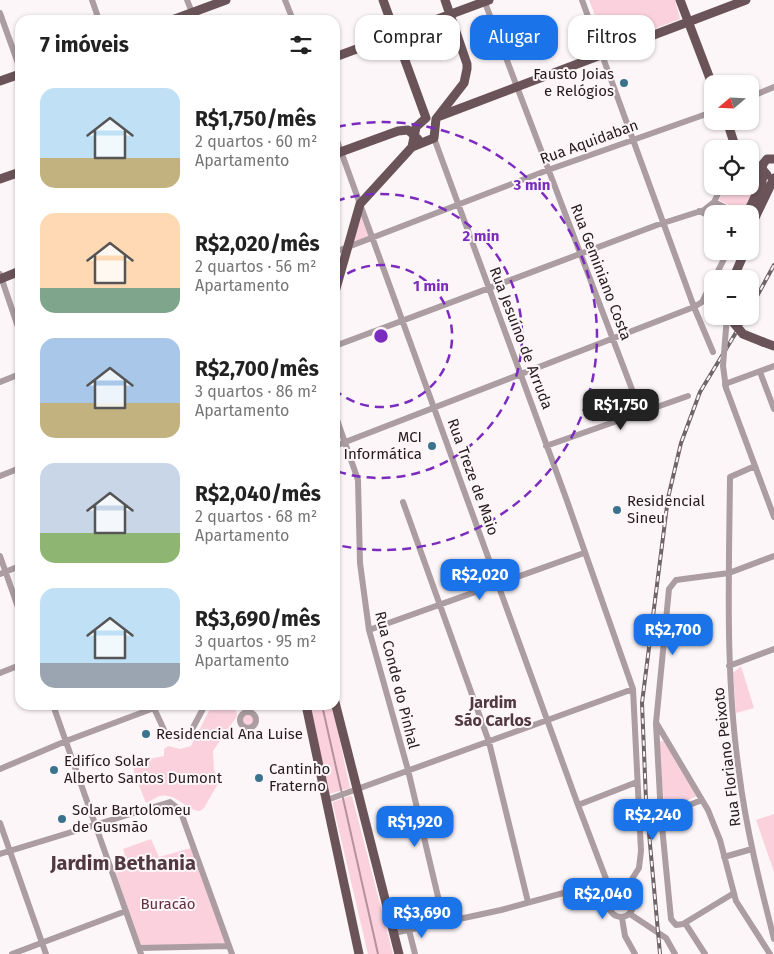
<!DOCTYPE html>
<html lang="pt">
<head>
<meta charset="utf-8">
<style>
  :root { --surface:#fff; --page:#f6f6f6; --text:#222; --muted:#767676; --accent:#1a73e8 }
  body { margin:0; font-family:"Fira Sans",sans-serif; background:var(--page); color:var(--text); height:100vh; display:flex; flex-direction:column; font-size:19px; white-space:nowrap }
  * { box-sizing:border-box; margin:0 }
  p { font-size:16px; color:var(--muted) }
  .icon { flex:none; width:28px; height:28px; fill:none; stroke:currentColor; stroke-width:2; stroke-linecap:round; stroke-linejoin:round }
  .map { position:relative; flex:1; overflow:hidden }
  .panel { position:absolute; left:15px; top:15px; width:325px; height:695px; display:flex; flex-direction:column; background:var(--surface); border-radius:15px; box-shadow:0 1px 4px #0004 }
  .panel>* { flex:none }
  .banner { position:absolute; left:355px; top:15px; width:344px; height:45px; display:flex; gap:10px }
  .needle { width:32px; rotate:251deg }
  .tools { position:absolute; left:704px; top:75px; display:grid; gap:10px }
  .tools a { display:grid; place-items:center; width:55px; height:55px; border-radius:10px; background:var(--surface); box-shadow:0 1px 4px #0004; font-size:25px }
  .price { position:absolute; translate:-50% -42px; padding:0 11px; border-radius:10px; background:var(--accent); color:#fff; font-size:16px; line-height:32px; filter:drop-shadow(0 1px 2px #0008) }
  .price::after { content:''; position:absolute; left:50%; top:30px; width:15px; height:11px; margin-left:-8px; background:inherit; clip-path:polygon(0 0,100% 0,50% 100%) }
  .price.on { background:#222; color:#fff }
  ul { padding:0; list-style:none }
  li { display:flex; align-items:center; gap:15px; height:125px; padding:0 25px }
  li span { display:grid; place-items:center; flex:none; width:140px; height:100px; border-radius:15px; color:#555 }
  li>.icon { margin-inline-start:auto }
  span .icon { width:60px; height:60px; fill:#fffc; stroke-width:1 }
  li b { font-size:21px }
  h2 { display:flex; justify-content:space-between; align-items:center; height:60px; padding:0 25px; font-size:21px }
  .chip { padding:0 18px; border-radius:15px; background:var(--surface); box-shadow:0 1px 4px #0004; font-size:18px; line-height:45px }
  .chip.on { background:var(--accent); color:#fff }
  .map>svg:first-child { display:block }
  .green { fill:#fad1dd }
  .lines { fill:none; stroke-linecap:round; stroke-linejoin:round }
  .stream { stroke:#b6909b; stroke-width:2 }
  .minor { stroke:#ab9da1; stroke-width:6 }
  .major { stroke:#6a545a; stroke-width:9 }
  .rail-casing { stroke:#6f6569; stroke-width:4 }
  .rail { stroke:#fdf6f8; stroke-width:2; stroke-dasharray:5.5; stroke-linecap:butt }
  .minor-bridge { stroke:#ab9da1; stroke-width:6 }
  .major-bridge { stroke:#6a545a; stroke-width:9 }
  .ring { fill:none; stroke:#7b2cbf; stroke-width:2.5; stroke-dasharray:9 6 }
  .poi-dot { fill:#3b738d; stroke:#fdf6f8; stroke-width:2 }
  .labels { text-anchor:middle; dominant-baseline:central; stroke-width:4; stroke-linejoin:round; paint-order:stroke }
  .poi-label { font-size:15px; fill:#251a1e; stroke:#fdf6f8; text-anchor:start }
  .street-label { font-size:15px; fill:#251a1e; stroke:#fdf6f8 }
  .park-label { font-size:15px; fill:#622e41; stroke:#fdf6f8 }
  .neighbourhood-label { font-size:16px; font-weight:bold; fill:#523941; stroke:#fdf6f8 }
  .district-label { font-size:20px; font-weight:bold; fill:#523941; stroke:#fdf6f8 }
  .centre { fill:#7b2cbf; stroke:#fdf6f8; stroke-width:2.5 }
  .ring-label { font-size:15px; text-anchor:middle; font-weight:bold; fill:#7b2cbf; stroke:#fdf6f8; stroke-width:4; stroke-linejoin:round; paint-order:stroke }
</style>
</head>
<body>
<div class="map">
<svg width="774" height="954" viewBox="0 0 774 954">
  <rect width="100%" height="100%" fill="#fdf6f8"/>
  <!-- green -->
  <path class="green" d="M589,0H675L680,19L609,46L606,44Z
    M750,166L758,173L760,179L745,213L719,200L726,186H750Z
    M360,204L373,236L347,248Z
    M741,666L754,708L736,713L733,673Z
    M212,705H235L237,716L213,751L214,770L220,780L204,808L200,811C185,810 176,792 160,796C156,797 151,801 146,803L134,773L133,762L164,756V749L168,746L180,749L191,746Z
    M309,705H332L350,788L329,794Z
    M241 721a7 7 0 1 1 14 0a7 7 0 1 1-14 0Z
    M661,741H664L697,796L666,810L664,807L659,743Z
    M350,796H352L393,954H368L333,805V802Z
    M774,814V872L756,820Z
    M151,839L159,857L191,848L226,943L140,946L116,873L129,869L123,849Z"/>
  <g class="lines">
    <!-- stream -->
    <path class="stream" d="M322,705L378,954"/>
    <!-- minor -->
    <path class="minor" d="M92,0L99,20
      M187,0L195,20
      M285,0L293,20
      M484,0L641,413
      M582,0L694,307L713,352
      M0,13L20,69
      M750,97L774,87
      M335,135L578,805L608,884L619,893
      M434,138L566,498L633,689L641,851L639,868L623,893
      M714,202L738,214
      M699,211L712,217
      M335,252L548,170L712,112
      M0,274L20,333
      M714,279L728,251
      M335,346L657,225L704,210L714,202L722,186
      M760,372L774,409
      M0,382L20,374
      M726,388L774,517
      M726,388L725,384L774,366
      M335,414L358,480L360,563L369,630L408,770L444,922
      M335,446L694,307L702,302L712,282
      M546,446L688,396
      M755,466L730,477C729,575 725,675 739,772C746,829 760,884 774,939
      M0,476L20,468
      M403,502L489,742L528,902
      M0,556L20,613
      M0,574L20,566
      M369,630L584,553
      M729,666L774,649
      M0,673L20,665
      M53,705L141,954
      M153,706L165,732L179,738L189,735L205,705
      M240 720a8 8 0 1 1 16 0a8 8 0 1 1-16 0Z
      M657,724L708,810L720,840L736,901L770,954
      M0,769L66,741L154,708
      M327,800L633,689
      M578,805L637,782
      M661,816L702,800
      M0,823L46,954
      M0,854L170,802L180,810L232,954
      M724,857L752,849
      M589,886L609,901
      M609 905a12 12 0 1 1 24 0a12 12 0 1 1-24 0Z
      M734,893L683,924L676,925L671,919L661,816L656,723L669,589L676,580L729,573L774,556
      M630,914L666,938L675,954
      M622,918L625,936L635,954
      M685,923L705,954
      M409,930L415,954
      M394,933L501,910L600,883L608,884
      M139,948L229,946
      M12,954L126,911"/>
    <!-- major -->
    <path class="major" d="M383,0L426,118L416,127L412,147
      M680,0L712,84
      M172,20L226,0
      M335,57L489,0
      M0,81L20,74
      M440,116L746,0
      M727,121L736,149
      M335,154L398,131L408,130L418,139
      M750,161L762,169
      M767,175L762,169L763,164L767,159H774
      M0,179L20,172
      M747,214L762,182L763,172
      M750,228L774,178
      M0,279L20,271
      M733,279L745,251
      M335,292L360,204L412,147L434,138L436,119L464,83L467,69V64L445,0
      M763,342L774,346
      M335,702L399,954
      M306,705L359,954"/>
    <!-- rail casing -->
    <g class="rail-casing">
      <path id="rail" d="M750,309L774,265
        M660,954L646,800L642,703L668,498L681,443L700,392L746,316"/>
    </g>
    <!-- rail -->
    <use href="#rail" class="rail"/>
    <!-- minor-bridge -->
    <path class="minor-bridge" d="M726,388L723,366L727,316"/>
    <!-- major-bridge -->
    <path class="major-bridge" d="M728,316L743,334L763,342"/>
  </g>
  <!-- distance rings -->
  <g class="ring">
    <path d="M335 282A71 71 0 1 1 335 390"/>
    <path d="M336 201A142 142 0 1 1 336 471"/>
    <path d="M337 127A214 214 0 1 1 337 545"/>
  </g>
  <!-- markers -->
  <g class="poi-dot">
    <circle cx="624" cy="83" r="5"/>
    <circle cx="432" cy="446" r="5"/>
    <circle cx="617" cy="510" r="5"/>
    <circle cx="146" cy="734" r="5"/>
    <circle cx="54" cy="770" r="5"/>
    <circle cx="259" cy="778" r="5"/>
    <circle cx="62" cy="819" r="5"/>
  </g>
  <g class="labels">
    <!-- poi labels -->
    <g class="poi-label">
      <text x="614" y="74" text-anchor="end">Fausto Joias<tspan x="614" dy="17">e Relógios</tspan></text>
      <text x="422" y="437" text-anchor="end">MCI<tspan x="422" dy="17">Informática</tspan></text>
      <text x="627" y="501">Residencial<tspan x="627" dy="17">Sineu</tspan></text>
      <text x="156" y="734">Residencial Ana Luise</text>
      <text x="64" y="761">Edifíco Solar<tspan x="64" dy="17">Alberto Santos Dumont</tspan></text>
      <text x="269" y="769">Cantinho<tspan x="269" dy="17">Fraterno</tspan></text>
      <text x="72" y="810">Solar Bartolomeu<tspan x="72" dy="17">de Gusmão</tspan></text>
    </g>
    <!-- street labels -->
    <g class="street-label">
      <text transform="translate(589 142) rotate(-20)">Rua Aquidaban</text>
      <text transform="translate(601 272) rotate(69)">Rua Geminiano Costa</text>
      <text transform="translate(521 338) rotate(69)">Rua Jesuíno de Arruda</text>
      <text transform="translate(473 477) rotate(70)">Rua Treze de Maio</text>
      <text transform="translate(397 680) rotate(76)">Rua Conde do Pinhal</text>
      <text transform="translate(727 757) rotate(-97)">Rua Floriano Peixoto</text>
    </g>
    <!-- park labels -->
    <g class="park-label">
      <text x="168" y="904">Buracão</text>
    </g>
    <!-- neighbourhood labels -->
    <g class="neighbourhood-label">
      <text x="493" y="702">Jardim<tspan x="493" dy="18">São Carlos</tspan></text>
    </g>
    <!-- district labels -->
    <g class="district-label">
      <text x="123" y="863">Jardim Bethania</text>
    </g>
  </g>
  <circle cx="381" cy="336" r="8" class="centre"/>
  <g class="ring-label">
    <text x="532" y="190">3 min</text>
    <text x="481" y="241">2 min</text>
    <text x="431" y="291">1 min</text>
  </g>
</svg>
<div class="tools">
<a><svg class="needle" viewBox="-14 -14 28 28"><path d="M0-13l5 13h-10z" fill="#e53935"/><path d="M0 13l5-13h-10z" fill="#767676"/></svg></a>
<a><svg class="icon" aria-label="locate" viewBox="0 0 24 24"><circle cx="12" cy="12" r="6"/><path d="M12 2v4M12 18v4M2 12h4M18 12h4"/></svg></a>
<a>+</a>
<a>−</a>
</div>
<b class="price on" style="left:621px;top:431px">R$1,750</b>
<b class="price" style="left:480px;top:601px">R$2,020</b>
<b class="price" style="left:673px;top:656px">R$2,700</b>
<b class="price" style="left:653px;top:841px">R$2,240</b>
<b class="price" style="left:415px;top:848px">R$1,920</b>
<b class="price" style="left:603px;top:920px">R$2,040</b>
<b class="price" style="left:422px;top:939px">R$3,690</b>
<div class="banner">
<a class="chip">Comprar</a>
<a class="chip on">Alugar</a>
<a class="chip">Filtros</a>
</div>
<section class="panel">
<h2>7 imóveis<svg class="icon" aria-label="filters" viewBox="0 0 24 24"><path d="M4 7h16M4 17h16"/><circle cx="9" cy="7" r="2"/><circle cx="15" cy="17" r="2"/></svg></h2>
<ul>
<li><span style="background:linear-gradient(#bfe0f5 70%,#c2b280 0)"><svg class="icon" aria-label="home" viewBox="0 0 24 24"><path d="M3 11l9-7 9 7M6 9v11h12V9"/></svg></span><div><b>R$1,750/mês</b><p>2 quartos · 60 m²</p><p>Apartamento</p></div></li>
<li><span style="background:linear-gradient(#ffd9b3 75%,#7fa58c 0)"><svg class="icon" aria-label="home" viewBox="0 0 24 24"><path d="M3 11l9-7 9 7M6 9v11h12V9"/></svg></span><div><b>R$2,020/mês</b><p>2 quartos · 56 m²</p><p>Apartamento</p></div></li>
<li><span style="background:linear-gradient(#a9c7e8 65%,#c2b280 0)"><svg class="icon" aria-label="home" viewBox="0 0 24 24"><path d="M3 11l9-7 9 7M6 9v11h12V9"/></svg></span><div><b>R$2,700/mês</b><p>3 quartos · 86 m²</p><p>Apartamento</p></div></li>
<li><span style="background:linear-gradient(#c9d6e8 70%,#8fb573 0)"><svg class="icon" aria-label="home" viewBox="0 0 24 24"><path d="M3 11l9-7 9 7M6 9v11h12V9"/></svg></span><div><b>R$2,040/mês</b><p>2 quartos · 68 m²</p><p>Apartamento</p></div></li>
<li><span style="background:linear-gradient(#bfe0f5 75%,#9aa5b1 0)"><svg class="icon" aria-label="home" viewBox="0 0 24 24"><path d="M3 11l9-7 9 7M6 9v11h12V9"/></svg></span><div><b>R$3,690/mês</b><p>3 quartos · 95 m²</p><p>Apartamento</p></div></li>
</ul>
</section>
</div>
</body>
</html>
